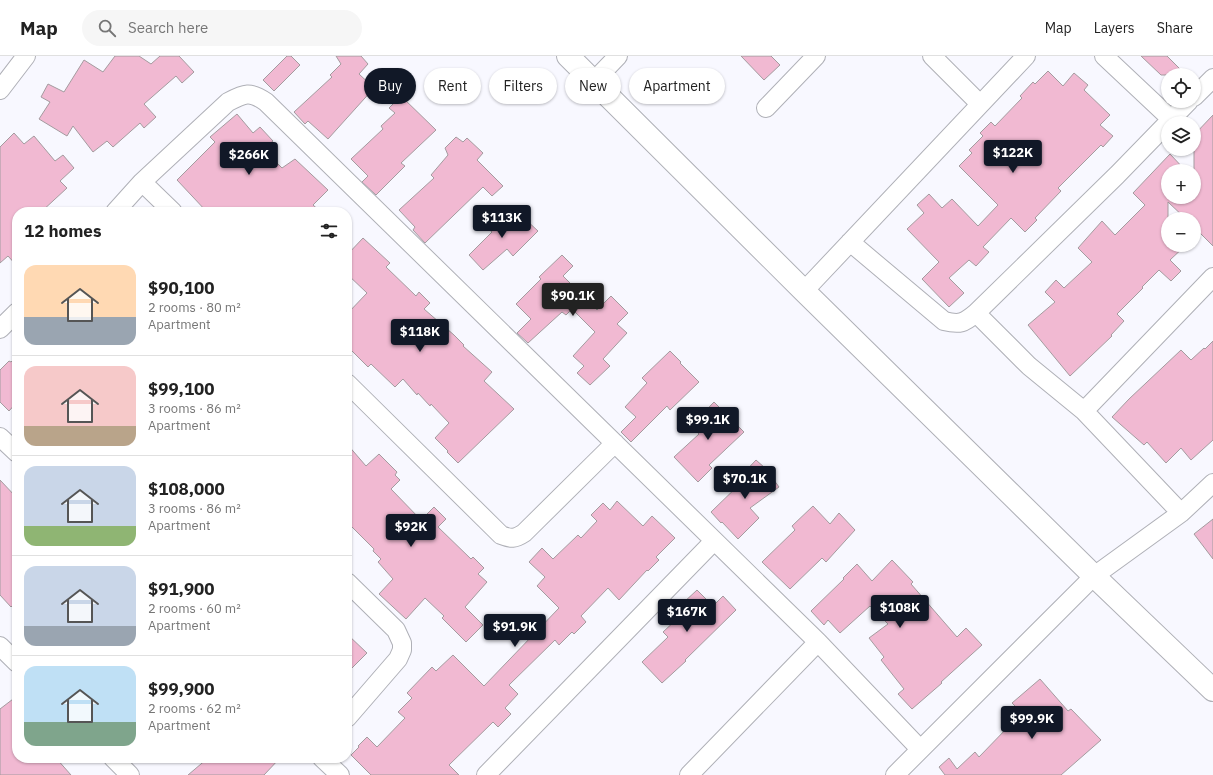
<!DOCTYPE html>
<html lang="en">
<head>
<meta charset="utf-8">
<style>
  :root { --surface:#fff; --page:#f6f6f6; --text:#222; --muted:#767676; --line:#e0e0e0; --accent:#111827 }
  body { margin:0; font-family:"IBM Plex Sans",sans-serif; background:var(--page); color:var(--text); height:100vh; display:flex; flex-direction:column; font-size:15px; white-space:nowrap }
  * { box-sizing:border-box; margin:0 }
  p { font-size:13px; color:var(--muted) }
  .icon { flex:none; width:22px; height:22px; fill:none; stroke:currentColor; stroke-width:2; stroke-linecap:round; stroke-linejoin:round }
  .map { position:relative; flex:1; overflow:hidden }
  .panel { position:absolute; left:12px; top:151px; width:340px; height:556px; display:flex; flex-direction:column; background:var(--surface); border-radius:16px; box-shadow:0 1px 3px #0004 }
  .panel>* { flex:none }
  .top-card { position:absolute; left:364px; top:12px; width:380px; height:36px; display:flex; gap:8px }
  .fabs { position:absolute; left:1161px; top:12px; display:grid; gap:8px }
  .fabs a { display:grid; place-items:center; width:40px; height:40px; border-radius:50%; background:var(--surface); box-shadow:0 1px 3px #0004; font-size:20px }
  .price { position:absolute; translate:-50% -34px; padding:0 9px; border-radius:4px; background:var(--accent); color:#fff; font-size:13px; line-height:26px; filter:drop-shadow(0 1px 2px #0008) }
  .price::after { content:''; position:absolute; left:50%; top:24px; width:12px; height:9px; margin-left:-6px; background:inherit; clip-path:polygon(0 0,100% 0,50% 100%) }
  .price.current { background:#222; color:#fff }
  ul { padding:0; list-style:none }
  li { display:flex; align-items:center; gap:12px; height:100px; padding:0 12px }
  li+li { border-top:1px solid var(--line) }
  li span { display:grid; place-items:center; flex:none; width:112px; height:80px; border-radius:12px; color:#555 }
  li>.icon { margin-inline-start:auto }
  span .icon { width:48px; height:48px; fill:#fffc; stroke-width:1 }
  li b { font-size:17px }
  h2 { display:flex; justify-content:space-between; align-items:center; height:48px; padding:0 12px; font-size:17px }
  .tag { padding:0 14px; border-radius:18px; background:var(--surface); box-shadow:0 1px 3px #0004; font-size:14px; line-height:36px }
  .tag.current { background:var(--accent); color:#fff }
  header { display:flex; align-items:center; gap:24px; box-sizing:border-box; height:56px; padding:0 20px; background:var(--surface); border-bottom:1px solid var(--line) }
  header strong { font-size:19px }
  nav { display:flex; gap:22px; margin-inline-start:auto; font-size:14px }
  .search { width:280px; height:36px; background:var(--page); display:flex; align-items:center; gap:10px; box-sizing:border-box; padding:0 14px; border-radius:22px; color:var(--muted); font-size:15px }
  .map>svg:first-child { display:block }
  .building { fill:#f1b9d2; stroke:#a49b9f }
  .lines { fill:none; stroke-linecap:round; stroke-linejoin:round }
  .street-casing { stroke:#afb0b7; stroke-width:20 }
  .secondary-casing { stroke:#afb0b7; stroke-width:24 }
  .street { stroke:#fff; stroke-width:18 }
  .secondary { stroke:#fff; stroke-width:22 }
</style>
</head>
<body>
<header>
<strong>Map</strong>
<div class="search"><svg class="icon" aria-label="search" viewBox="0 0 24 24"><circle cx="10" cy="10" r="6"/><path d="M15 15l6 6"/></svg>Search here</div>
<nav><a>Map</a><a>Layers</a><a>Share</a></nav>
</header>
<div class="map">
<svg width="1213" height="719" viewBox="0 0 1213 719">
  <rect width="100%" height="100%" fill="#f8f8ff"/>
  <!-- building -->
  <path class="building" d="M115,0H139L151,8L160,0H179L194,16L182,27L176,20L144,48L156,61L144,72L140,67L113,91L107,85L93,96L73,70L67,80L39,63L50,46L41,41L48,28L64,36L84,4L103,16Z
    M287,0H291L300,9L274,35L263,24Z
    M336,0H361L368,8L359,18L374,32L328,83L308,65L305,68L294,56L332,21L330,19L341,8Z
    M741,0H771L780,9L764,24Z
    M1141,0H1167L1186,19H1161Z
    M1048,15L1063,30L1074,17L1088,29L1084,34L1110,59L1100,69L1113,80L1103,91L1101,89L1058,132L1061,135L1035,162L1037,164L1025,176L1011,162L983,191L989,196L976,210L969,204L949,222L964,237L949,251L922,223L939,206L907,173L924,157L917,149L929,138L942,152L952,143L978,170L998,149L959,110L972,97L969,94L983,80L980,77L991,66L995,70L1022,42L1020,40L1033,26L1035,28Z
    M401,40L436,74L401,107L405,110L376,139L362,126L368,120L351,103L383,73L381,70L395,57L389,52Z
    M237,58L253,77L260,71L273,85L263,93L282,112L295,103L328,134L313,149L321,156H207L177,124L215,86L210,81Z
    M1213,59V190L1194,171V163H1186L1168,146V189H1186L1170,204L1181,215L1171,225L1159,214L1142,231L1143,232L1117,258L1124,265L1111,279L1112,280L1070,320L1028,269L1055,246L1045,236L1056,224L1064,232L1092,206L1078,192L1102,165L1115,179L1145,149L1133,137L1170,98L1186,115H1168V141H1194V79Z
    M14,77L24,88L34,80L55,105L63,99L74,112L60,125L67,132L41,156H17V210L8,200L0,207V91Z
    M456,81L463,86L467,82L483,97L477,104L503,130L492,140L483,131L425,187L413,174L415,171L399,154L434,122L431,119L448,99L445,92Z
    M499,154L517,171L525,163L538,175L513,200L507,193L483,214L469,199L492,176L484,169Z
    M363,182L390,207L386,211L416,240L419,236L430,247L424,253L454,279L464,289L463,290L492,316L484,325L514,353L458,407L447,396L448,395L435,382L449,367L431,348L430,350L418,337L417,339L403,323L395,331L371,308L368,311L347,290V258L367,237L347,218V199Z
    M562,199L573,210L563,220L597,254L611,240L628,257L617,268L627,277L603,303L610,310L590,329L577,317L584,310L573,300L595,276L572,253L566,259L562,256L528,287L517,277L531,263L516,248L541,223L539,221Z
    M1213,285V384L1191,404L1181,392L1166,407L1147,386L1144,389L1112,361L1129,343L1181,294L1191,304L1204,292L1205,293Z
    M670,295L681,306L680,307L699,326L670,354L667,350L631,386L621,376L636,361L625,351L647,327L642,322Z
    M17,300V346L9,355L0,346V314L9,305L11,306Z
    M714,346L744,376L709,409L712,412L698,426L674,401L699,378L691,370Z
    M347,388L366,410L379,398L397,416L395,419L400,424L391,433L421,464L434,451L446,463L438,471L471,503L473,501L484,512L478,518L487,526L465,551L483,569L466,586L442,562L444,560L425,542L406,563L379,538L393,523L378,506L381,503L373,495L374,493L347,466Z
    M756,404L765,412L779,431L750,452L759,462L738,483L722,466L721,467L711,456L745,423L741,420Z
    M0,424L17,442V545L11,551L0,539Z
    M617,445L643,470L652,460L675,482L656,501L659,504L648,515L647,514L619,544L608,532L581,560L586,566L574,578L572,576L559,589L555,584L509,629L518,638L505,652L511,658L498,671L493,666L449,709L459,719H371L351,699L359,691L358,690L367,681L377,691L405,662L398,656L412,642L407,637L432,611L436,615L453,599L484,630L559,552L537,530L545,521L529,506L542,492L553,503L578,479L581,482L597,465L591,459L603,447L610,454Z
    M813,450L830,468L839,457L855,474L826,506L822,502L790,533L762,506L795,474L792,470Z
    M1213,463V503L1194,478Z
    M892,504L913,526L911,528L957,581L966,572L982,589L941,626L942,627L912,653L898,638L904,633L881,604L884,601L869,582L888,568L870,550L840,577L828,564L824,569L811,555L844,523L843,522L857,508L872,525Z
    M697,534L713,550L723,540L736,554L685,604L686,605L662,627L642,606L668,581L663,576L677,563L670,556L680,545L683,547Z
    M347,578L367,597L347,617Z
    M1040,623L1068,655L1071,653L1101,684L1061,719H945L939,711L949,702L957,713L975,696L979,701L1009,670L1001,661L1015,650L1012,647Z
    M17,640V702H56L71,719H0V653Z
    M208,702H280L264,719H188Z"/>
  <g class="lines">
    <!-- street casing -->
    <g class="street-casing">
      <path id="street" d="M932,0L980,48
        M1104,0L1171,63
        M594,25L618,0
        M0,34L26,0
        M1194,41L1213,22
        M766,52L816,0
        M142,126L173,156
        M115,156L142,126L228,46C245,37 250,35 266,46L818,586L920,693
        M850,186L944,265C960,269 964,267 976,257L1117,119L1189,45
        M804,235L1026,0
        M976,257L1029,310L1084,355L1181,457
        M0,273L17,256
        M347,327L501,479C511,483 515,483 524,477L615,387
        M1084,355L1213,221
        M0,381L17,397
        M347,526L396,574L402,587V594L398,603L347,662
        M0,590L17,607
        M113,702L130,719
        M322,702L340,719
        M486,719L714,485
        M689,719L818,586
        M895,719L1094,520L1181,457L1213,427"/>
    </g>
    <!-- secondary casing -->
    <g class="secondary-casing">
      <path id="secondary" d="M568,0L804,235L1094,520L1213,634"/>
    </g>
    <!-- street -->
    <use href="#street" class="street"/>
    <!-- secondary -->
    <use href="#secondary" class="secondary"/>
  </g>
</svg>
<div class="fabs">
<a><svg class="icon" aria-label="locate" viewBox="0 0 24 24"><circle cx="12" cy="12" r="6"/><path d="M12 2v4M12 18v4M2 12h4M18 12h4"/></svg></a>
<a><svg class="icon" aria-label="layers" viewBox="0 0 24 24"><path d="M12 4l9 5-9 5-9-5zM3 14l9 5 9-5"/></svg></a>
<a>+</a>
<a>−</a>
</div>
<b class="price" style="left:1013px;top:118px">$122K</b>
<b class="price" style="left:249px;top:120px">$266K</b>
<b class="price" style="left:502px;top:183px">$113K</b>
<b class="price current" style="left:573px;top:261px">$90.1K</b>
<b class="price" style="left:420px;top:297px">$118K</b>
<b class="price" style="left:708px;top:385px">$99.1K</b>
<b class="price" style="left:745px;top:444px">$70.1K</b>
<b class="price" style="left:411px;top:492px">$92K</b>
<b class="price" style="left:900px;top:573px">$108K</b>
<b class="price" style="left:687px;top:577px">$167K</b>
<b class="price" style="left:515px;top:592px">$91.9K</b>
<b class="price" style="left:1032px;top:684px">$99.9K</b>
<div class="top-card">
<a class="tag current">Buy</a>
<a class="tag">Rent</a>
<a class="tag">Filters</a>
<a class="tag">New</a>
<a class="tag">Apartment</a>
</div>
<section class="panel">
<h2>12 homes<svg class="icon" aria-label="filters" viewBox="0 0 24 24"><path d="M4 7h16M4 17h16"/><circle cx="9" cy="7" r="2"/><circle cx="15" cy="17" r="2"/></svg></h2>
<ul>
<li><span style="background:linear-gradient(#ffd9b3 65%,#9aa5b1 0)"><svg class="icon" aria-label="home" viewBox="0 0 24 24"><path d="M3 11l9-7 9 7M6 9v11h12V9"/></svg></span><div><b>$90,100</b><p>2 rooms · 80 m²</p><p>Apartment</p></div></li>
<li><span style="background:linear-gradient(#f6c9c9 75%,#b9a48a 0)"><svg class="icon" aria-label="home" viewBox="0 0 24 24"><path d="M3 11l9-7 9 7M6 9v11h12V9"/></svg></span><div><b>$99,100</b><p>3 rooms · 86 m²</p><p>Apartment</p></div></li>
<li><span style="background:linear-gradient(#c9d6e8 75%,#8fb573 0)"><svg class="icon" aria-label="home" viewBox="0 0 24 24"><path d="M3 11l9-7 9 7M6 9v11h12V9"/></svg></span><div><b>$108,000</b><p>3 rooms · 86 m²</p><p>Apartment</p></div></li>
<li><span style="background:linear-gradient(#c9d6e8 75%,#9aa5b1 0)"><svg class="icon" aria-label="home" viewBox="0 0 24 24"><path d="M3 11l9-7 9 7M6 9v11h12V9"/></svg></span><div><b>$91,900</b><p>2 rooms · 60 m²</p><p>Apartment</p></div></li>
<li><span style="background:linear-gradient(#bfe0f5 70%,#7fa58c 0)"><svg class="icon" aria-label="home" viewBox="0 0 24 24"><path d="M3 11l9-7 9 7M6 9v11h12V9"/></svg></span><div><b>$99,900</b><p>2 rooms · 62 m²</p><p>Apartment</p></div></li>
</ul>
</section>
</div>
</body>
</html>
